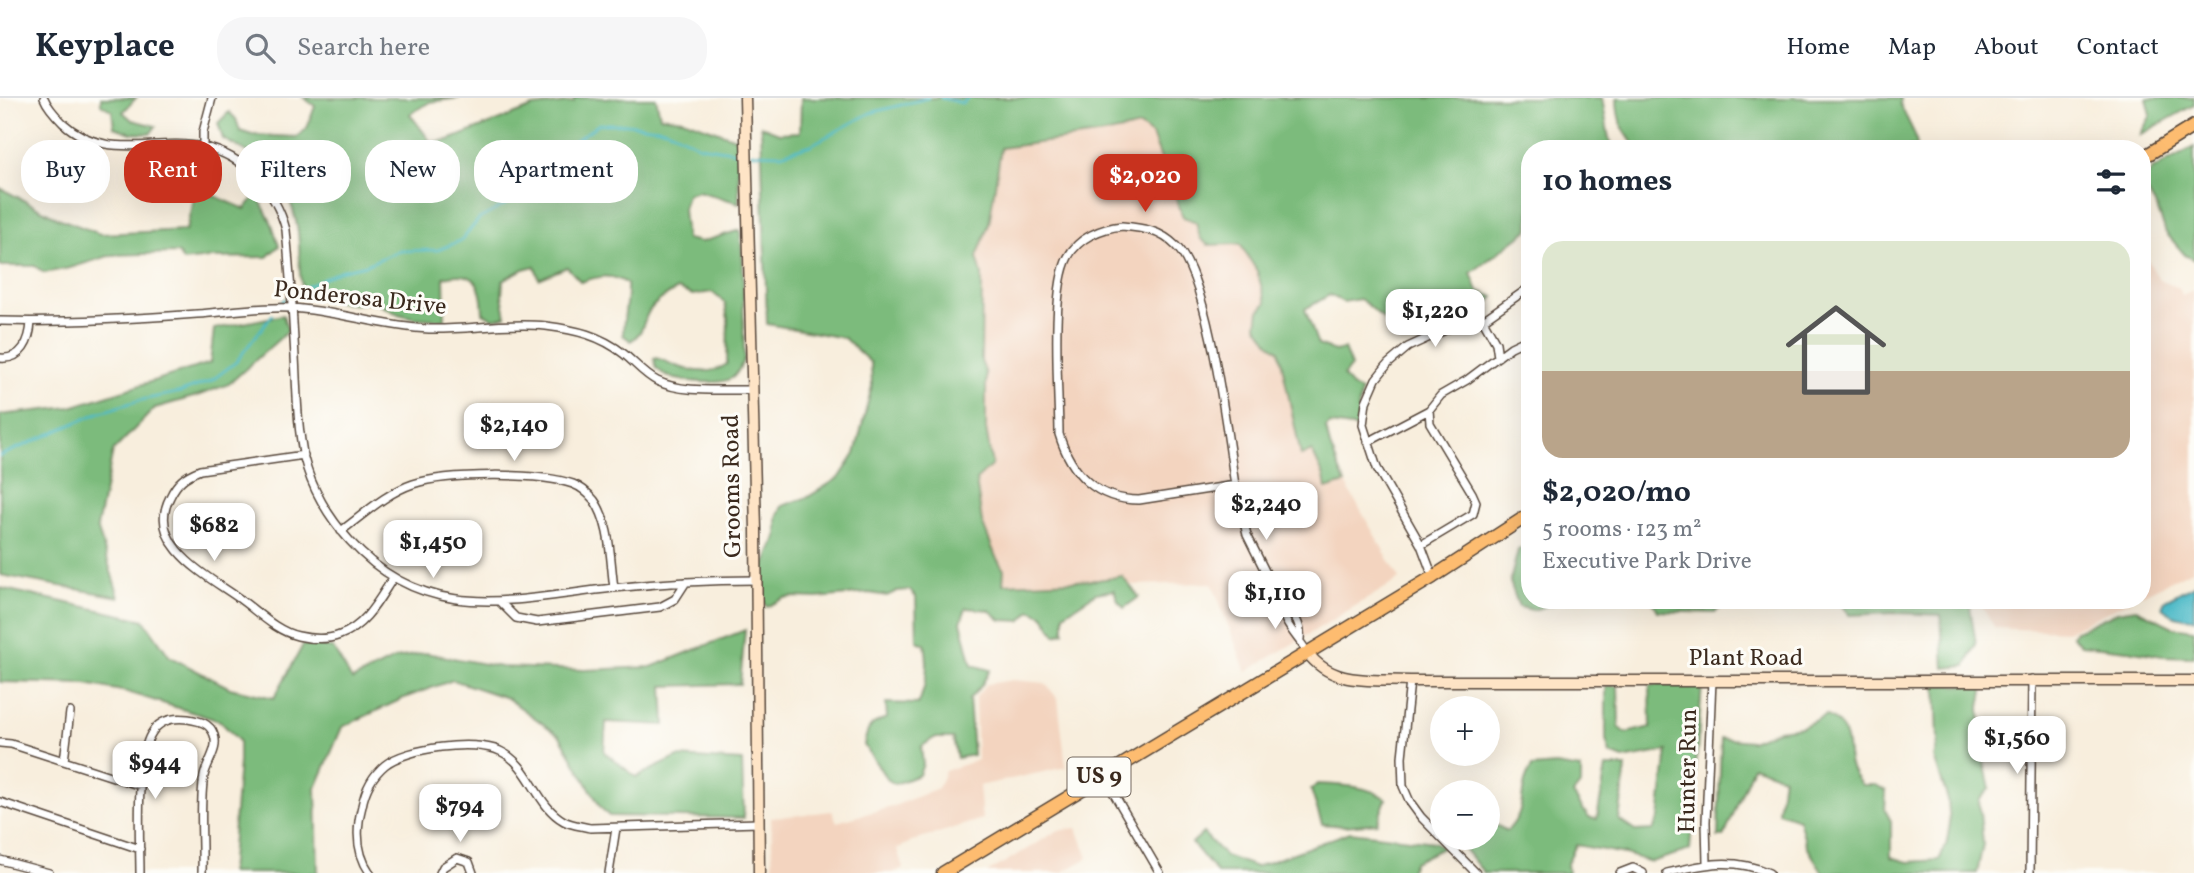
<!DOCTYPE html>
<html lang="en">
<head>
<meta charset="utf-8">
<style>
  :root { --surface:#fff; --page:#f6f6f7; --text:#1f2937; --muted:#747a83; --line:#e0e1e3; --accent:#c8321e }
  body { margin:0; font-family:Vollkorn,serif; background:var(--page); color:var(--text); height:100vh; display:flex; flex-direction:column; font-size:26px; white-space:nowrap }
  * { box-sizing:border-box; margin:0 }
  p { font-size:23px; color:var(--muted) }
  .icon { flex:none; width:38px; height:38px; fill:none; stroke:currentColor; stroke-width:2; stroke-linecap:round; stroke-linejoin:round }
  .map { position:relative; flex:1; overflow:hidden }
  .drawer { position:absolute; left:1521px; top:42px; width:630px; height:469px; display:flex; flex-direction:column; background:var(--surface); border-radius:28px; box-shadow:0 7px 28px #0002 }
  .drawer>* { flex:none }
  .top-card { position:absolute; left:21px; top:42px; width:665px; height:63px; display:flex; gap:14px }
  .buttons { position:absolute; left:1430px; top:598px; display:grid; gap:14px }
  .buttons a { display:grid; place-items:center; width:70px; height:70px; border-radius:50%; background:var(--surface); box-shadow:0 7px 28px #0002; font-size:35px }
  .price { position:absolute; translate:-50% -60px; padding:0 16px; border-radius:14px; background:#fff; color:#222; font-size:23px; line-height:46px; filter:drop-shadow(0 2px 4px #0008) }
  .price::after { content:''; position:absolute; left:50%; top:42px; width:21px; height:16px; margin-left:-10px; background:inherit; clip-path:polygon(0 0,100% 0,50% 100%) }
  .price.on { background:var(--accent); color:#fff }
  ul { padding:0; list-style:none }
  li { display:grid; align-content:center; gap:14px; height:371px; padding:0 21px }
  li span { display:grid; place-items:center; height:217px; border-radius:21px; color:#555 }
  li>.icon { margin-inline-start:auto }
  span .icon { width:126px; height:126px; fill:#fffc; stroke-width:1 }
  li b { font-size:30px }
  h2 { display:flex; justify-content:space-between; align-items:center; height:84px; padding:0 21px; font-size:30px }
  .pill { padding:0 24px; border-radius:28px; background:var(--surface); box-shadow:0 7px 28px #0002; font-size:24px; line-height:63px }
  .pill.on { background:var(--accent); color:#fff }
  header { display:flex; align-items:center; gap:42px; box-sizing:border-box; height:98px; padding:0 35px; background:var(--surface); border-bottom:2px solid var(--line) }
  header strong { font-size:33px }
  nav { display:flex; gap:38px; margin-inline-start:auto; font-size:24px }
  .search { width:490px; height:63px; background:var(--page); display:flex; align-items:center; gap:18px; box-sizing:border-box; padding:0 24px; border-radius:28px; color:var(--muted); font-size:26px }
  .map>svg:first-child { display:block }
  .built { fill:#f3d4bf }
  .forest { fill:#7bbb7c; stroke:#5b724d; stroke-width:2 }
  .water { fill:#4dbac7; stroke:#447272; stroke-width:2 }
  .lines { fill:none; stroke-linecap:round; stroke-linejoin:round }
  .stream { stroke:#4dbac7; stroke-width:2.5 }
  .street-casing { stroke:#57473b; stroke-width:10 }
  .secondary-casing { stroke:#57473b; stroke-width:13 }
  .primary-casing { stroke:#57473b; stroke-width:15 }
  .street { stroke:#fff; stroke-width:7 }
  .secondary { stroke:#fee4c6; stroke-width:10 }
  .primary { stroke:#fdbc70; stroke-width:12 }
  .labels { text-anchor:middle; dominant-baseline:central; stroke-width:6; stroke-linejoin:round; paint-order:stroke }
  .shield { fill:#fdfcf7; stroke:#75695f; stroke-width:2 }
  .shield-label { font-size:23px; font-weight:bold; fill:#3b2a1e }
  .street-label { font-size:24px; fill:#3b2a1e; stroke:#fdfcf7 }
</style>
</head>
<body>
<header>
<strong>Keyplace</strong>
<div class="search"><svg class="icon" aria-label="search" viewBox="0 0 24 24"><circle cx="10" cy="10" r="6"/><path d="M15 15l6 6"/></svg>Search here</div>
<nav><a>Home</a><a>Map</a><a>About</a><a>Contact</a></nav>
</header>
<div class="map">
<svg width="2194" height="775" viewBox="0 0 2194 775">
  <rect width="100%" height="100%" fill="#fdfcf7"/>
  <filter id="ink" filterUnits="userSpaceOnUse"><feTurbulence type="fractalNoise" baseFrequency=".0143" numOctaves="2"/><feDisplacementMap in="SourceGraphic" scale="14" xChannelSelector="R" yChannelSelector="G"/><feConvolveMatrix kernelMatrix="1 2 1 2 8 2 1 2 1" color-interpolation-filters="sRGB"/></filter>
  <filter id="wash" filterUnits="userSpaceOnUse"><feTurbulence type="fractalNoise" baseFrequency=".00686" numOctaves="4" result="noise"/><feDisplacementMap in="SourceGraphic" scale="28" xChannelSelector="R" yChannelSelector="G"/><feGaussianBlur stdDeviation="1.57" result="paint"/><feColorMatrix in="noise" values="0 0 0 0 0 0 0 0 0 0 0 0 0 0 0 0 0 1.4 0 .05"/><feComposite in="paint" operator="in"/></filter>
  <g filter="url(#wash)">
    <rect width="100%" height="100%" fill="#f8eedd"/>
    <!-- built -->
    <path class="built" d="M1140,28L1152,37L1176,101L1197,124L1200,140L1208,147L1240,146L1257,173L1266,206L1269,245L1279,252L1301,358L1311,353L1324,378L1326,391L1345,385L1400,481L1246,574L1212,485L1129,487L1122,478L1098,482L1003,487L1004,472L996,459L982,424L976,382L992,367L986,331V276L981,263L982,177L977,159L989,126L1001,50L1104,36Z
      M2142,151L2159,182L2177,189L2182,197L2194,192V471L2142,497Z
      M1978,502H2131L2068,533L1995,530Z
      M1013,582L1045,585L1058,601L1066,669L979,688L982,721L913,743L897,751L903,770L893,775H773L771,720L832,713L837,724L894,708L938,690L945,673L977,662L975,600L987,586Z
      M1077,730L1088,760L1061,775H987L1057,733Z"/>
    <!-- forest -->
    <path class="forest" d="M101,0H136L123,14L132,22L156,28L150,36L131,35L114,29L112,13L101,6Z
      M304,0H460L430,4L410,16L431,44L449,42L533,9L574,4V0H656L660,18L683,21L738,41L739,105L698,93L687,96L683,111L686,141L701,144L740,132L743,165L744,261C741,267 738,276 732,280C721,287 683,284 670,279C665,278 660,273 656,270L654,260C663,261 668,265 676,268C693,274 712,277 727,266L728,221L725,205L712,194L693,197L678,191C668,196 656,203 649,213C641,227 646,231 631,243L623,237C623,219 628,203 627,186C611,175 598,178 581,184L567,169L539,181L535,168L523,171L503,182L502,197L506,218L494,221L483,215C482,186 476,171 444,179L445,222L415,220L398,216L374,204L353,206L305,199C298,181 300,163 299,145C298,117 284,78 261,62C249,54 235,48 223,41L218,25L229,14L236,21L240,33L252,37L297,39L307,30L315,8Z
      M801,0H1602L1609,41L1615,51H1530L1529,131L1471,175L1478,193L1494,199L1485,209L1459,216L1407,239C1389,229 1377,213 1360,201L1343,204L1330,197L1305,211L1318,247L1335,253L1344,251L1351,268L1343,278L1352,289L1361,293L1358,312L1359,330L1330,326L1326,330L1330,348L1345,385L1326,391L1324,378L1312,353L1301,358L1279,252L1269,245L1257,227L1259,213L1266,205L1257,173L1240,146L1208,147L1200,140L1196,124L1183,119L1152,37L1140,28L1104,36L1001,50L989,126L977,159L982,177L981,263L986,276V331L992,367L976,382L982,424L996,459L1004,472L1003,486L1098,482L1122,478L1139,499L1124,510L1118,503L1114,492L1096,495L1064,516V534L1056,537L1044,518L1031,512L1021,523L1001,522L989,512L966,510L961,524L972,567L990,572L981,588L969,601L973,657L957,660L953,640H934L921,649L923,666L919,677L895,686L887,681L864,647C867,630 870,625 887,620L886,605L918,606C927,587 929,567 925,546L917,543L916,499L910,492L897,493L887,498L869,495L817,500L793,499L784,500L767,509L764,504V469L777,438V420L782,408L808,399L840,379L855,356L872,288L871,265L844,240L767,226L761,28L779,35L800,34Z
      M1617,0H1901L1900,6L1915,37L1917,48L1901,51H1637C1623,32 1617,24 1617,0Z
      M2147,0H2194V7L2140,37L2151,17Z
      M2194,49V162L2185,157L2166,135L2157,110L2142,85L2152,72Z
      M0,90L58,120L100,136L186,132L196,90L245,111L257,96L272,126L279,148L267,159L211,160L183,163L178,155L112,157L70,170L44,175L35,168H0Z
      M283,217L288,233L229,286L197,298L155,310L113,353L97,429L119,499L0,477V317L71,309L210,265L214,231Z
      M1529,447L1530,502H1558L1557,505L1533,512L1519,509L1510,484L1518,452Z
      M0,490L144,522L170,559L230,590L274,600L303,547L333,550L352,582L396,560L426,555L501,569L585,572L651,569L745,532L740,586L663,588L665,627L606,624L604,654L636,679L678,659L742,663L744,720L609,718L601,710L560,638L507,600L453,582L404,600L342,629L316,690L318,775H230L239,664V643L220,623L127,594L86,586L0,584Z
      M1652,502H1728L1715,515L1658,513Z
      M1839,502H1969L1976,546L1966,568L1944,570L1941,517L1896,515L1849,517Z
      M2136,511L2173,529L2194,532V559L2163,558L2128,552L2081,547L2072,538L2076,533L2117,514Z
      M1702,586L1690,752L1651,764L1625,756L1576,747L1567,765L1568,775H1484L1455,740H1488V728L1496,727L1507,733C1530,710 1516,691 1532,669L1556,667L1581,671V686L1573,696L1589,720L1597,721L1606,669H1626L1619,722L1635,733L1653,732L1659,720L1667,653L1623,661L1610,656L1606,642V588H1618L1619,629L1626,635L1651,629L1650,587Z
      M1936,587L1984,588L1980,609L1981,631L2014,632L2013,642L1988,647L1984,664L1990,690L1979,702L1983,746L1977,775H1823L1806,747L1799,721L1778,714L1783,679L1753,668L1724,739H1718L1721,640L1751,643L1778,632L1802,629L1826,617C1831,620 1837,623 1840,628C1854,648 1840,664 1862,687H1876L1886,693L1885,712L1891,723V759L1908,764L1939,762L1946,748L1950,726L1948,702L1934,660L1938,643Z
      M1317,686C1340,687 1367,687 1386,701L1377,725L1344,728L1322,726L1311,692Z
      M1350,734L1435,744L1442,750L1414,764L1409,775H1217L1192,745L1203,735L1225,758L1256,769Z"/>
    <!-- water -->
    <path class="water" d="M2194,487V521C2182,520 2170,519 2162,509L2165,502Z"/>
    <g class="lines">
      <!-- stream -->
      <path class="stream" d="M941,0L962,5L969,0
        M751,55L781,56L811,47L870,15L928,0
        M298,193L339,173L366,167L398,153L438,152L462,142L479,121L514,102L544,76L567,48L599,26H627L666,31L700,48L744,55
        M282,204L285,201
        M0,358L98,315L137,303L181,294L211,283L236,264L272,217"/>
    </g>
  </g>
  <g filter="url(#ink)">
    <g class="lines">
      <!-- street casing -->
      <g class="street-casing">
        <path id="street" d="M44,0C48,10 56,18 63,25C106,64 153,39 203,49C244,57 276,93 286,132C290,174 293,217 295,259C297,293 297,327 304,360C311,390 329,420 350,443C427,528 513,501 613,490C660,485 708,482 756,482
          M203,49V34L212,0
          M1122,128C1143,130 1160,132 1176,148C1209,180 1227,336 1235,387L1139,402C1097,402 1071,376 1059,336C1059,296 1050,192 1068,159C1078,140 1101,130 1122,128Z
          M1483,222L1496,245L1498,259
          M0,223C66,225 131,221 197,216C228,214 260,208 292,210C338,213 383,229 429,231C468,232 507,224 546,228C576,232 600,237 624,256C635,265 645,277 657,283C684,296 722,291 752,292
          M0,260C22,262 30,243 31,224
          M1368,344L1429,312L1441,297L1467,282L1511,249L1530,240
          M304,357L200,372C185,378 177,384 170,399C145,447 208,478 240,501C258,514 276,533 298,538C311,541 327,542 340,537C366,528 379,501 393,480
          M1235,387L1247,437L1281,505C1282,526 1298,538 1307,554
          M341,433C363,417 386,395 413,386C446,375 540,374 573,386C581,389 588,395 594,402C611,426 610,462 614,490
          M1421,447L1473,416L1476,404L1472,395L1430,325L1429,312
          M1433,479L1421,447L1377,370L1363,327L1366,304L1376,281L1388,266L1408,249L1454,228L1483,222L1530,189
          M500,504L516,520L537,524L660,509L675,501L686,484
          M1281,505C1293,512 1302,527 1300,541
          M1410,583L1402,659L1403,688L1410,704L1421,719L1476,775
          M0,645L11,646L141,688
          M64,663L70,614
          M1103,677L1160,775
          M0,704L140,751
          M0,762L49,775
          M1707,765L1706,724L1712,582
          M140,775C140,742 135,663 151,636C159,622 173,619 188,621C200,623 210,625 214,637C219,651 207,664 204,678C199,705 203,746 202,775
          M370,775C356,755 356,731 362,708C365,692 373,677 385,667C406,650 475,641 500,653C531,667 535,707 564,723C571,727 582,728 590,730L759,725
          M440,775L443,769L457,760L469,764L473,775
          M609,775L616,730
          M1620,775L1633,770L1643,775
          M1667,775C1704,766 1733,759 1769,775
          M2030,775L2032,581"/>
      </g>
      <!-- secondary casing -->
      <g class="secondary-casing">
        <path id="secondary" d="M745,0L756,432L759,775
          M1307,554C1332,589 1372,581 1410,583H2194"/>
      </g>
      <!-- primary casing -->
      <g class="primary-casing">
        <path id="primary" d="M2142,60L2194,28
          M943,775L1433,479L1530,416"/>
      </g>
      <!-- street -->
      <use href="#street" class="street"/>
      <!-- secondary -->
      <use href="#secondary" class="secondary"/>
      <!-- primary -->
      <use href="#primary" class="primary"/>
    </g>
  </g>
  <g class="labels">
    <!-- shield labels -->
    <rect class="shield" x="1067.5" y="659.5" width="63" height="39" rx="5"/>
    <g class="shield-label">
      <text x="1099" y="679">US 9</text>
    </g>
    <!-- street labels -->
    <g class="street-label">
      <text transform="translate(360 201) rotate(6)">Ponderosa Drive</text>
      <text transform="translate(733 388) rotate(-91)">Grooms Road</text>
      <text x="1746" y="561">Plant Road</text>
      <text transform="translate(1689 673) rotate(-89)">Hunter Run</text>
    </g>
  </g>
</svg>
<div class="buttons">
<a>+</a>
<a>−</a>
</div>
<b class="price on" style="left:1145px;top:116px">$2,020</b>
<b class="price" style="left:1435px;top:251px">$1,220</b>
<b class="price" style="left:514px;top:365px">$2,140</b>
<b class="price" style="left:1266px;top:444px">$2,240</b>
<b class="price" style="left:214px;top:465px">$682</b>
<b class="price" style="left:433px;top:482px">$1,450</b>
<b class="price" style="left:1275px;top:533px">$1,110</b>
<b class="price" style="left:2017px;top:678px">$1,560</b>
<b class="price" style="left:155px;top:703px">$944</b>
<b class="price" style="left:460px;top:746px">$794</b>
<div class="top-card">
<a class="pill">Buy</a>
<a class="pill on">Rent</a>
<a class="pill">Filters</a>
<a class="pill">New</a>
<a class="pill">Apartment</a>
</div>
<section class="drawer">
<h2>10 homes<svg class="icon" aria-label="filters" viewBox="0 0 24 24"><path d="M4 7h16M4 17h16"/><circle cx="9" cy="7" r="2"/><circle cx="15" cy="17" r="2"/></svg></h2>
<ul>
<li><span style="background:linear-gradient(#dfe7d0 60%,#b9a48a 0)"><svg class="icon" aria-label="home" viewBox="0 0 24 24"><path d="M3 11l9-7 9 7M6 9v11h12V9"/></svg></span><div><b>$2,020/mo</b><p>5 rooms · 123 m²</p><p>Executive Park Drive</p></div></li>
</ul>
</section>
</div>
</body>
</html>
